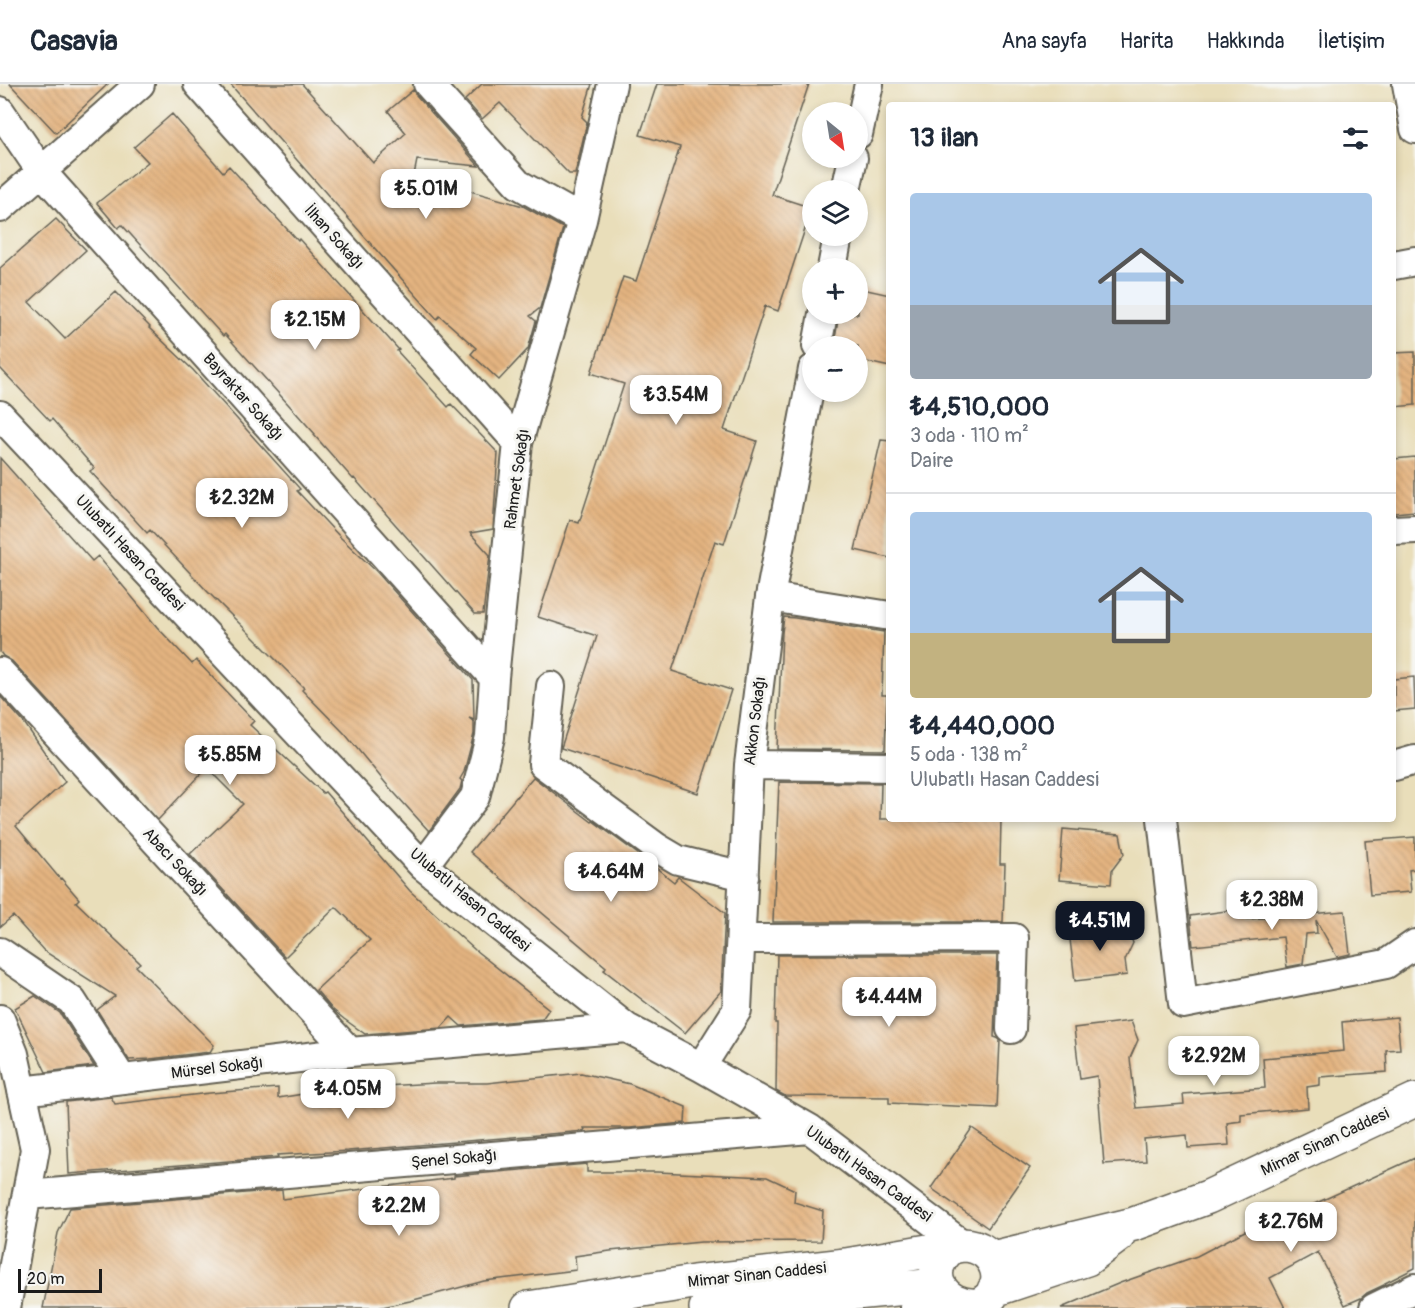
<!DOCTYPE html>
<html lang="tr">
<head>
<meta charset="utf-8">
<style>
  :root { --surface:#fff; --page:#f2f2f3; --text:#1f2937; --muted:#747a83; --line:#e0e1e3; --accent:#111827 }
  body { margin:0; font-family:Pangolin,sans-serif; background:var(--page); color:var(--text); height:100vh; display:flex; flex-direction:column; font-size:22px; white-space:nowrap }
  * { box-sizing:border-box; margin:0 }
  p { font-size:20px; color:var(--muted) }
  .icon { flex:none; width:33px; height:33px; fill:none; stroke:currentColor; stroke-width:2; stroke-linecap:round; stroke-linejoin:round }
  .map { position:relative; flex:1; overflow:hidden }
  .panel { position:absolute; left:886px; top:18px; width:510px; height:720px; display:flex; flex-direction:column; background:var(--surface); border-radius:6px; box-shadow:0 3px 9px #0003 }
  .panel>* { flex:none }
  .needle { width:39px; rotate:150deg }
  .tools { position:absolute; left:802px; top:18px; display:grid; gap:12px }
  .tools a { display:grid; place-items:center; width:66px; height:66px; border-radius:50%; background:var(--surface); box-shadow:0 3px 9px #0003; font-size:30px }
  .scale { position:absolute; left:18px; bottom:15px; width:84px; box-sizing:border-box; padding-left:6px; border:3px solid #1c1c1c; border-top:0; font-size:16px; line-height:21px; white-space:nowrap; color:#1c1c1c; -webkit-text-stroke:4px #f6f6f2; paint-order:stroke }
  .price { position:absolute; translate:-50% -51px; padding:0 14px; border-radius:12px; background:#fff; color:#222; font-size:20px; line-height:39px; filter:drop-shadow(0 2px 3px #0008) }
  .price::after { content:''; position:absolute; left:50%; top:36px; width:18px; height:14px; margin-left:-9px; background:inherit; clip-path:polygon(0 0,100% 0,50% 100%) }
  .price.current { background:var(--accent); color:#fff }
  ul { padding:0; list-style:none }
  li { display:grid; align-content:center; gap:12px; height:318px; padding:0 24px }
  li+li { border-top:2px solid var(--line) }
  li span { display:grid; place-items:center; height:186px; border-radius:6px; color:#555 }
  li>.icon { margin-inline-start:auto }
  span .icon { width:108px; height:108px; fill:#fffc; stroke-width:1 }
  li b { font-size:26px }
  h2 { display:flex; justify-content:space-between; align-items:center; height:72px; padding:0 24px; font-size:26px }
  header { display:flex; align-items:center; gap:36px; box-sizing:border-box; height:84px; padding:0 30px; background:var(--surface); border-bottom:2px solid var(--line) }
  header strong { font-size:28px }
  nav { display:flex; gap:33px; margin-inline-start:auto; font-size:21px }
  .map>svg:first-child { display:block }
  .building { fill:url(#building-back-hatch) }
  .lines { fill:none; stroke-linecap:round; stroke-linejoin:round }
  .minor-casing { stroke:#646053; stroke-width:32 }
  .major-casing { stroke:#646053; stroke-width:36 }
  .minor { stroke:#fff; stroke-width:28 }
  .major { stroke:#fff; stroke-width:33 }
  .labels { text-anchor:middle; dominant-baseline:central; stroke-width:6; stroke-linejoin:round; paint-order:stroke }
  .street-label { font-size:16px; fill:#1c1c1c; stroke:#f6f6f2 }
</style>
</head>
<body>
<header>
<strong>Casavia</strong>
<nav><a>Ana sayfa</a><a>Harita</a><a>Hakkında</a><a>İletişim</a></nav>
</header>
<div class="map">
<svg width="1415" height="1224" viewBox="0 0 1415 1224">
  <defs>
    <pattern id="building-back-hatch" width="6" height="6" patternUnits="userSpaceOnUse" patternTransform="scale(1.5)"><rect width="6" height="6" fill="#e4b480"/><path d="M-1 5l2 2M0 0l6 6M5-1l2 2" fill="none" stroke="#c39a6e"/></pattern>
  </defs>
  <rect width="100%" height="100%" fill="#f6f6f2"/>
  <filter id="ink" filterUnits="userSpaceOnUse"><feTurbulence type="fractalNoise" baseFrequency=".0167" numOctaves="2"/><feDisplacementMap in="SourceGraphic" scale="12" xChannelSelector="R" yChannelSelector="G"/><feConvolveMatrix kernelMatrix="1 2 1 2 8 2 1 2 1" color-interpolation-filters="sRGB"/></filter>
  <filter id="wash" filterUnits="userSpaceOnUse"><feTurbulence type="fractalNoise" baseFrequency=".008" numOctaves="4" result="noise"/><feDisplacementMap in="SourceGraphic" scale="24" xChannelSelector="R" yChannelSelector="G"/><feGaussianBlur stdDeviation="1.35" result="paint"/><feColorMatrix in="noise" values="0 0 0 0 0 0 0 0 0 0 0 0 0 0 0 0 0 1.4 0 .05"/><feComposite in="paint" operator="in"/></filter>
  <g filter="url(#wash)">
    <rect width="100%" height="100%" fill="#e9deba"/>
    <g id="blocks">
      <!-- building -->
      <path class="building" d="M10,0H108L56,49Z
        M230,0H302L373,79L406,49L388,27L413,6L416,11L479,82L417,76L414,91L523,122L563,144L540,224L530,232L536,237L528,265L499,296L471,270L476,264L440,232L437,235Z
        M482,0H592L582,33L587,38L575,90H569L500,19L482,35L465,16Z
        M657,0H809L772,111L812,124L778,227L765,222L724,346L757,357L724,460L715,457L672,587L731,606L698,709L561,664L597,552L538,533L570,436L579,439L624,300L591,289L623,193L636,197L680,63L640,51Z
        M172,30L223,88L229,82L298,157L299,155L399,266L397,267L448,323L451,320L498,369L493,445L470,449L490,471L483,530H475L354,394L353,395L314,351L315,350L225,250L223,252L122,141L118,144L97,119L148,78L134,63Z
        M56,135L86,166L29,218L65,255L116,208L150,243L149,244L193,286L300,405L297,407L341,454L376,487L473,596L474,636L469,634L474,638V650L464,688L460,695L462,697L460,705L429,747L388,702L345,650L302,606L304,604L207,507L150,446L147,449L90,387L94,384L52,335L50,337L0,284V184Z
        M858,204L890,211V283L858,276V262H834L839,230H858Z
        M1415,268V321L1394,323V269Z
        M881,356L890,357V474L855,466Z
        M1415,373V427L1394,429V375Z
        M0,374L92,477L98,472L157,543L192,580L196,576L254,637L250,641L323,709L325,708L410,807L475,866L549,925L542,935L461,942L451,933L441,944L365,950L344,935L332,925L316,906L370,856L336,823L285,873L190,770L243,720L207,684L158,736L12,577L3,572L0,568Z
        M784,533L795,534L884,548L882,611H887L885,666L777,665L782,549Z
        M1414,593L1415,625L1394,627V595Z
        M0,612L25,640L65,698L16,742L60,795L61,794L79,815L76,818L140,879L136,882L214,961L210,968L150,975L129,976L97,926L115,912L44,867L13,832L0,843Z
        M533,693L592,738L593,737L650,779L674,798L678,793L725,829L721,907L685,949L604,886L606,883L470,768Z
        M779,698L881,699L880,735H1001L1000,780H1005L1003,838H773Z
        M1063,745L1120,750L1124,770L1112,786L1111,800L1059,796Z
        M1415,753V785L1409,786L1411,808L1370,811L1365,757Z
        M1247,824L1248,835L1345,827L1350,870L1337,873L1316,836L1317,849L1306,850L1303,880L1287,883L1283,853L1193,862L1190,832Z
        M1126,840L1133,859L1125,876L1127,891L1075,897L1069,847Z
        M777,871H997L994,953L997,954L1000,956L997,1024L889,1019V1013L785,1012L776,1007L777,939H775Z
        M35,912L60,929L94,982L46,988L15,924Z
        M1397,933L1400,965L1386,966L1387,988L1320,993V1001L1307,1003L1308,1024L1241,1030V1037L1227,1039L1229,1061L1188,1064L1187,1051L1144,1055L1146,1077L1104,1080L1097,992L1080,995L1074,944L1131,937L1138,956L1130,974L1136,1024L1184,1020L1183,1010L1265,1004L1263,974L1344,967L1342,938Z
        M581,989L630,1000L686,1023L685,1039L630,1044H584L585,1047L348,1067L277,1071L278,1073L69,1090L66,1018L111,1013L115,1020L210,1009L278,1004V1014L334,1005L435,999H487Z
        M972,1044L1030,1084L988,1144L931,1104Z
        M1415,1074V1184L1385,1199L1386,1200L1367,1209L1361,1214L1345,1221L1318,1168L1270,1194L1285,1224H1061L1120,1199L1197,1172L1264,1137L1299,1127Z
        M587,1080V1088H657L767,1093L795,1106L794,1118L823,1127L821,1157L701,1158L610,1167L575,1172L576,1186L484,1197L410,1217L378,1224H43L58,1149L70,1124L282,1106L283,1115L454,1094V1092Z"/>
    </g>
  </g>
  <g filter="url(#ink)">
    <use href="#blocks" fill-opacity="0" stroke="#646053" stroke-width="1.5"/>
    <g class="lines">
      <!-- minor casing -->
      <g class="minor-casing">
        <path id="minor" d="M198,0L518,359
          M428,0L518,100L582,136
          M1407,0L1415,45
          M0,27L41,87L494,594
          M858,50L869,0
          M846,106L853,74
          M0,124L140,0
          M1394,181L1415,177
          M832,184L838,152
          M817,262L823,230
          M0,331L423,782L627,944L701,983L810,1045L963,1161
          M1394,446L1415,445
          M770,513L890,532
          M0,588L350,968
          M551,602L543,680L656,763L678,776L744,792
          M749,681L890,683
          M1394,682L1415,676
          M1162,735L1183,920L1386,880L1415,860
          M423,782L475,713L490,653L494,594L518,359L582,136L612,0
          M741,855L1014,854L1011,945
          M0,868L72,917L122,995
          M0,935L14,970L35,1065L6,1224
          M701,983L737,926L749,681L770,513L813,285
          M22,1007L350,968L627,944
          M27,1111L810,1045
          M914,1224L940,1207
          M1374,1224L1415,1204"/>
      </g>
      <!-- major casing -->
      <g class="major-casing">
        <path id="major" d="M992,1174L1134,1140L1208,1113L1415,1016
          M994,1206L1087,1175L1118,1152
          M528,1224L694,1198L846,1181L963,1161C999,1161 1012,1207 978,1221C944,1224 919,1189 952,1163
          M706,1224L936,1201"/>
      </g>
      <!-- minor -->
      <use href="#minor" class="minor"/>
      <!-- major -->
      <use href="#major" class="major"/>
    </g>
  </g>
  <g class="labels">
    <!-- street labels -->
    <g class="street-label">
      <text transform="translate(334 153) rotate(48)">İlhan Sokağı</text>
      <text transform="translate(243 313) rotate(48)">Bayraktar Sokağı</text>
      <text transform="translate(517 395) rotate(-82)">Rahmet Sokağı</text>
      <text transform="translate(130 469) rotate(47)">Ulubatlı Hasan Caddesi</text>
      <text transform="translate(755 637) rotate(-83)">Akkon Sokağı</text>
      <text transform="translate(175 778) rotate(47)">Abacı Sokağı</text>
      <text transform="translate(470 816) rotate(40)">Ulubatlı Hasan Caddesi</text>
      <text transform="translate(217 984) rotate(-7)">Mürsel Sokağı</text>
      <text transform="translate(1325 1058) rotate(-25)">Mimar Sinan Caddesi</text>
      <text transform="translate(454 1075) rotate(-5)">Şenel Sokağı</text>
      <text transform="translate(869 1090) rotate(36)">Ulubatlı Hasan Caddesi</text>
      <text transform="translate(757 1191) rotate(-6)">Mimar Sinan Caddesi</text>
    </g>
  </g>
</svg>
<div class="tools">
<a><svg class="needle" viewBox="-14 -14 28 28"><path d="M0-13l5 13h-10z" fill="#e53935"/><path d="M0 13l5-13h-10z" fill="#747a83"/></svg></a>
<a><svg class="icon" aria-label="layers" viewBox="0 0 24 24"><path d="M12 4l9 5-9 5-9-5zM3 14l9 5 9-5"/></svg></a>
<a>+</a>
<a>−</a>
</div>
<div class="scale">20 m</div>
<b class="price" style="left:426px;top:136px">₺5.01M</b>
<b class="price" style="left:315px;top:267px">₺2.15M</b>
<b class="price" style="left:676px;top:342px">₺3.54M</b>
<b class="price" style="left:242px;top:445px">₺2.32M</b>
<b class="price" style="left:230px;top:702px">₺5.85M</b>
<b class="price" style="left:611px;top:819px">₺4.64M</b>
<b class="price" style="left:1272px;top:847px">₺2.38M</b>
<b class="price current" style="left:1100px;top:868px">₺4.51M</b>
<b class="price" style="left:889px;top:944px">₺4.44M</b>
<b class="price" style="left:1214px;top:1003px">₺2.92M</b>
<b class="price" style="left:348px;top:1036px">₺4.05M</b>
<b class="price" style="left:399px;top:1153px">₺2.2M</b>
<b class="price" style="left:1291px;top:1169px">₺2.76M</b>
<section class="panel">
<h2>13 ilan<svg class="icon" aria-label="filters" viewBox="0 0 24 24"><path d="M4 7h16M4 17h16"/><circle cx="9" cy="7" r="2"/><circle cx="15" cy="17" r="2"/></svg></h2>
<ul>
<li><span style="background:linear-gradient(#a9c7e8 60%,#9aa5b1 0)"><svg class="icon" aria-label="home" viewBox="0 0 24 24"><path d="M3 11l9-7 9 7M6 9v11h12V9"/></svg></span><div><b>₺4,510,000</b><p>3 oda · 110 m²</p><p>Daire</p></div></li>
<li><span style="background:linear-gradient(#a9c7e8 65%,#c2b280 0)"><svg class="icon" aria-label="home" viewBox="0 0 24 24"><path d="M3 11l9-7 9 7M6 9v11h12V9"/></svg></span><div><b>₺4,440,000</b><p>5 oda · 138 m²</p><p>Ulubatlı Hasan Caddesi</p></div></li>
</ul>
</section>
</div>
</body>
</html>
